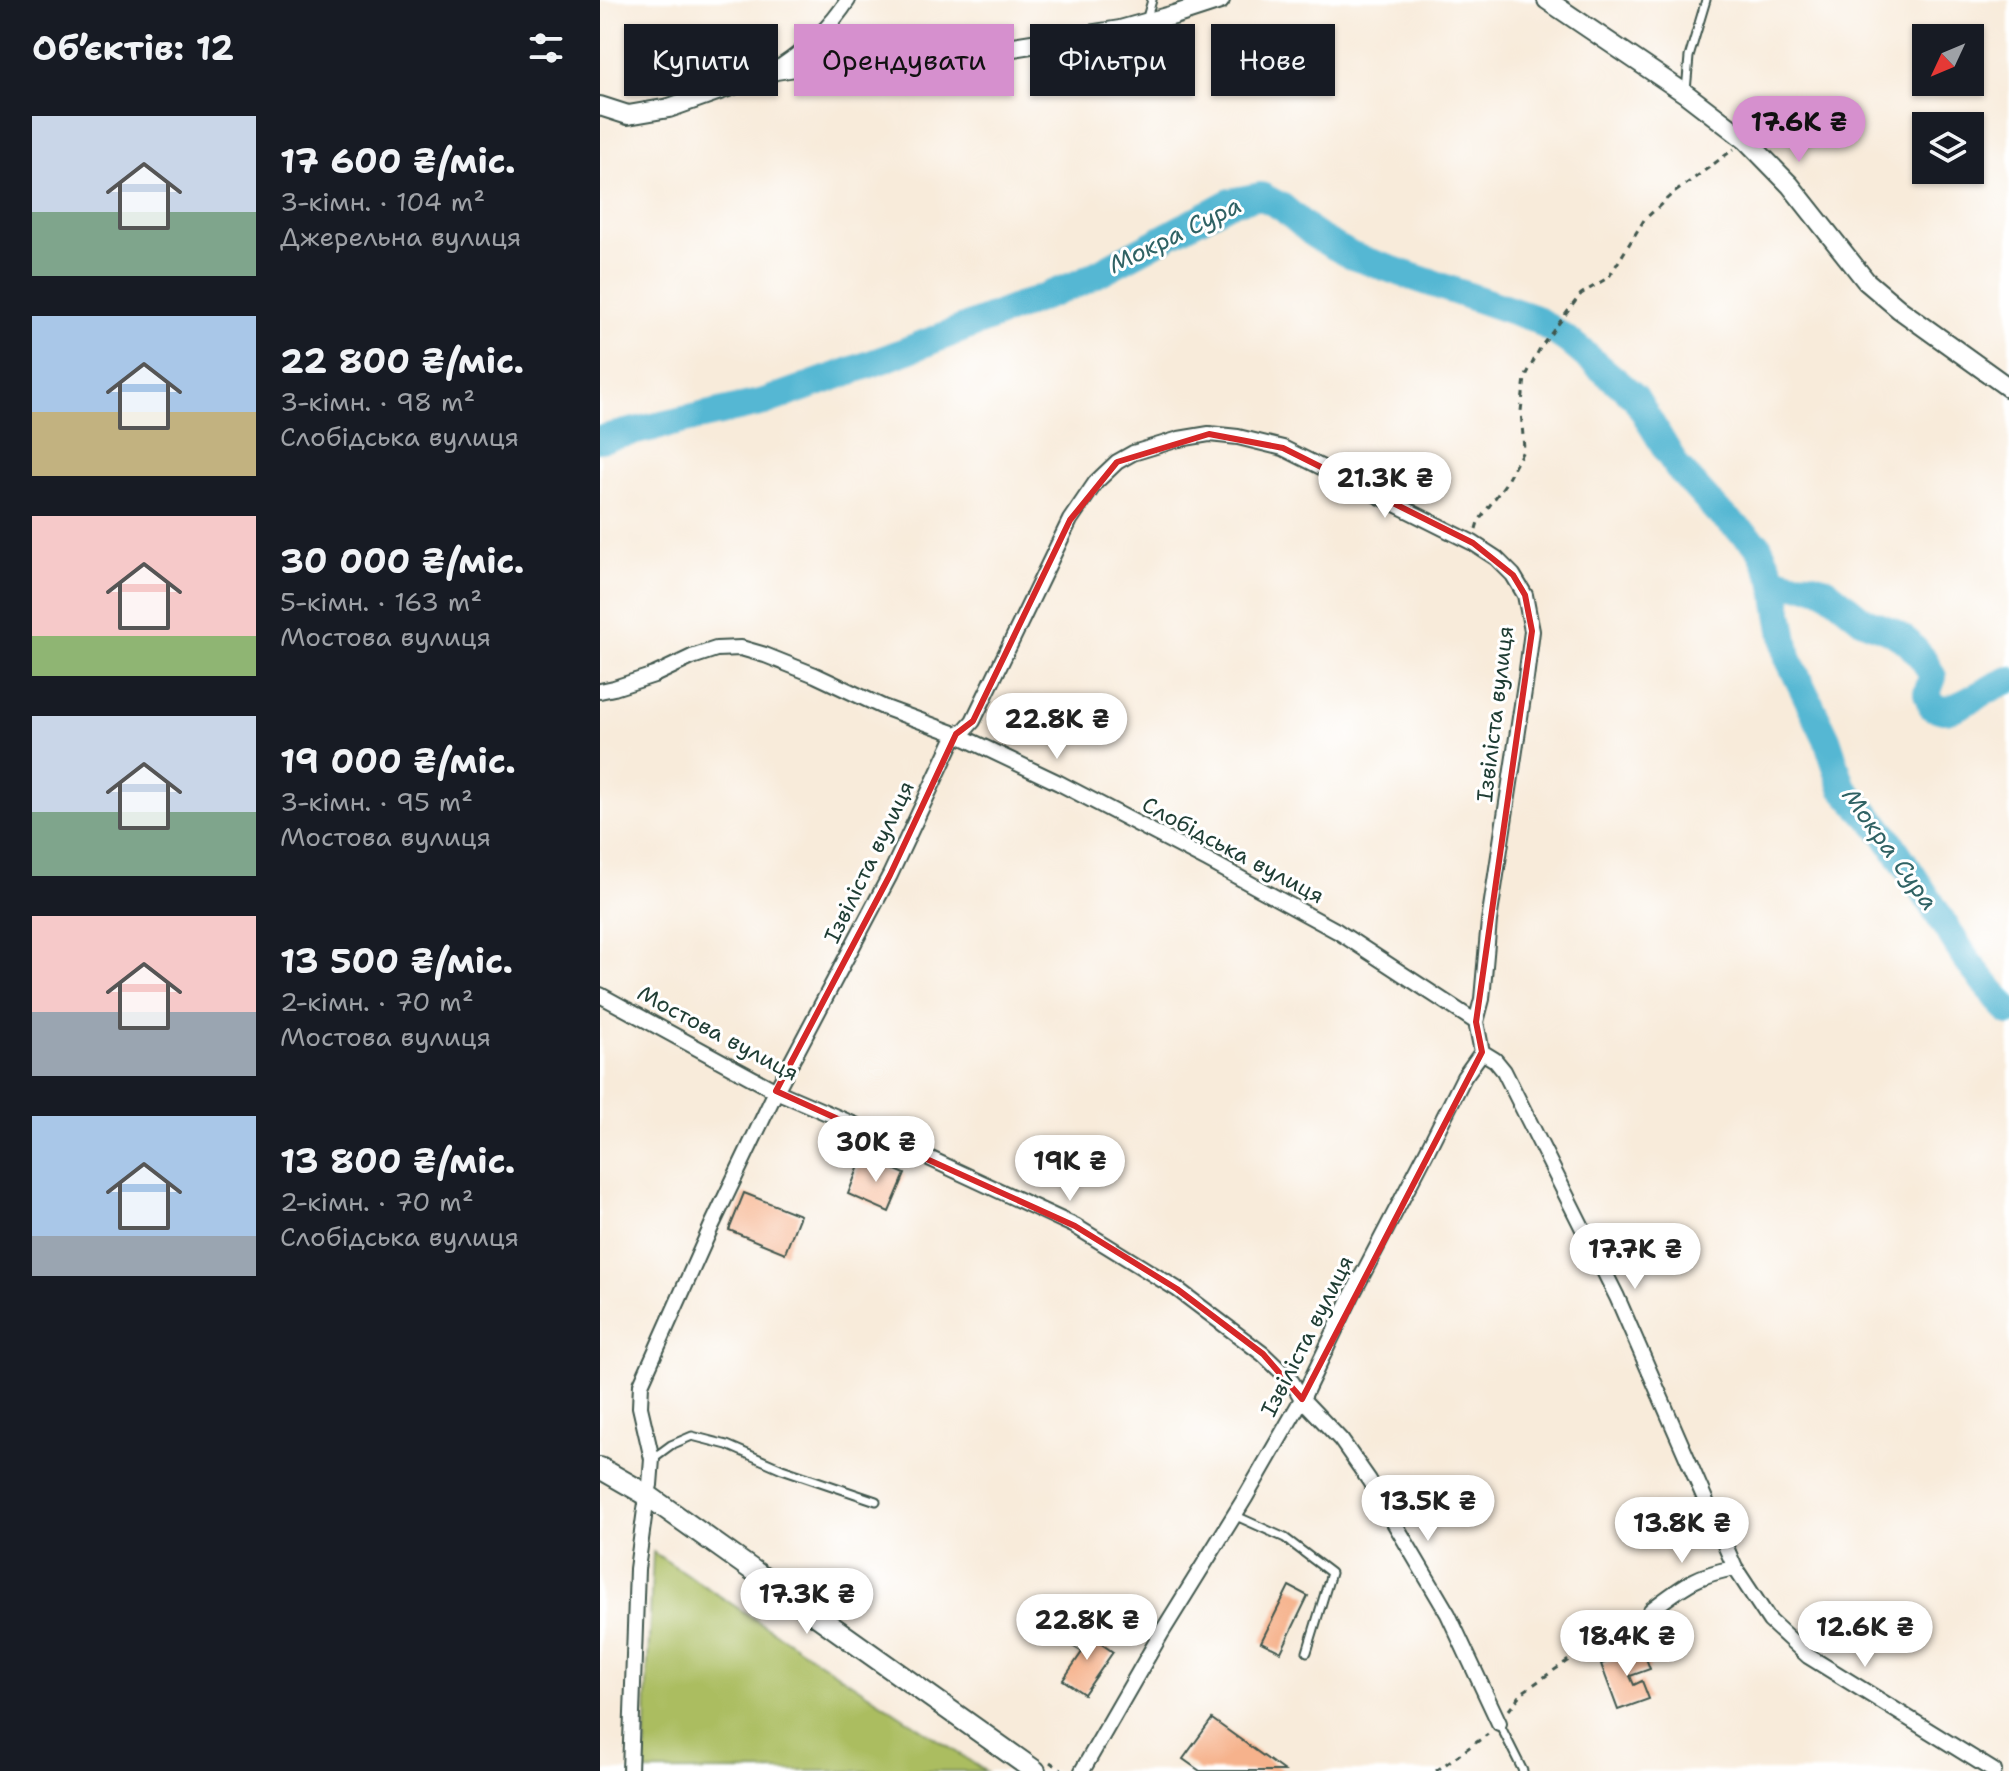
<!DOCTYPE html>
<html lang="uk">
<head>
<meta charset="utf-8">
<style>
  :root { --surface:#171b24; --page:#20242c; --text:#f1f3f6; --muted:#9ea1a6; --accent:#d690ce }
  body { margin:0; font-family:"Shantell Sans",sans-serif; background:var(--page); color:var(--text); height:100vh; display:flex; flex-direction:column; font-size:30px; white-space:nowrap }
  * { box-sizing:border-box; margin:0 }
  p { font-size:26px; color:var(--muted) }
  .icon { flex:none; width:44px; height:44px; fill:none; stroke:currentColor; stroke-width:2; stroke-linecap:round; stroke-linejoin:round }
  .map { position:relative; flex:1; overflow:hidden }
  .side { display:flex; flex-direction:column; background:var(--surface); width:600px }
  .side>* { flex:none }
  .hud { position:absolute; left:24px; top:24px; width:760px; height:72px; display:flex; gap:16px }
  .needle { width:52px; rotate:226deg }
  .fabs { position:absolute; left:1312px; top:24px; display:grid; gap:16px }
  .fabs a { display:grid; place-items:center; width:72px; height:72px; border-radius:0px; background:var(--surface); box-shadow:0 2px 6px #0004; font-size:40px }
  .price { position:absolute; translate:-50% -68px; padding:0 18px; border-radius:28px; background:#fff; color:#222; font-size:26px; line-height:52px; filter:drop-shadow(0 2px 4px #0008) }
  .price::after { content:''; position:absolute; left:50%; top:48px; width:24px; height:18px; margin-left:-12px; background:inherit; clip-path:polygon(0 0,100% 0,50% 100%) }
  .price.active { background:var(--accent); color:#111 }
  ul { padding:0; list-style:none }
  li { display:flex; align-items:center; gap:24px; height:200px; padding:0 32px }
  li span { display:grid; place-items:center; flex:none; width:224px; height:160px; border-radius:0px; color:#555 }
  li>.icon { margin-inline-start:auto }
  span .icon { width:96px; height:96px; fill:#fffc; stroke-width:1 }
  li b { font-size:34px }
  h2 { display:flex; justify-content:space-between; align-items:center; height:96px; padding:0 32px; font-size:34px }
  .pill { padding:0 28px; border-radius:0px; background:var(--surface); box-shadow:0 2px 6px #0004; font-size:28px; line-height:72px }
  .pill.active { background:var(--accent); color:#111 }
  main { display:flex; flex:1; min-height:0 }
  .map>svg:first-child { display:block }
  .green { fill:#abbd61; stroke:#657d4a; stroke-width:2 }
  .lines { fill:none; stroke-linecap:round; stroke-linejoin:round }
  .river { stroke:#54b7d3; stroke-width:28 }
  .building { fill:#f6b28c }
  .service-casing { stroke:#40574d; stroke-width:11 }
  .minor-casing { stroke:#40574d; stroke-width:18 }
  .tertiary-casing { stroke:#40574d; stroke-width:22 }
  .secondary-casing { stroke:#40574d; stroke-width:24 }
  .path { stroke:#40574d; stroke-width:3; stroke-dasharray:6 6; stroke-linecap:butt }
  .service { stroke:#fff; stroke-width:7 }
  .minor { stroke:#fff; stroke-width:14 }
  .tertiary { stroke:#fff; stroke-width:18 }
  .secondary { stroke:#fff; stroke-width:20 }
  .marked { fill:none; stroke:#d62828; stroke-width:6; stroke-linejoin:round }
  .labels { text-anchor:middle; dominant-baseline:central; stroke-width:6; stroke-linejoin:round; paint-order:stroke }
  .street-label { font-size:22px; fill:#1f3d34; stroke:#fff }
  .water-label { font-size:24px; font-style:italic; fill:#2f6264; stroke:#fff }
</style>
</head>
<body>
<main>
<section class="side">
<h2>Об’єктів: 12<svg class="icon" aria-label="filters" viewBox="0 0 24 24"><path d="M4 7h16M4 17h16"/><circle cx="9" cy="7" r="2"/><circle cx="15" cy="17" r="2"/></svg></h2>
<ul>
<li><span style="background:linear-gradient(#c9d6e8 60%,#7fa58c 0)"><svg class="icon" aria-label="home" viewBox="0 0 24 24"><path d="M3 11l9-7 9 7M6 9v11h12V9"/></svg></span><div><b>17 600 ₴/міс.</b><p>3-кімн. · 104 m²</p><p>Джерельна вулиця</p></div></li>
<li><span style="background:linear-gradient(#a9c7e8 60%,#c2b280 0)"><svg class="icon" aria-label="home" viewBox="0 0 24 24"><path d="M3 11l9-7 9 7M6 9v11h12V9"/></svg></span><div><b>22 800 ₴/міс.</b><p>3-кімн. · 98 m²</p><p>Слобідська вулиця</p></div></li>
<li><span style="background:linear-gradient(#f6c9c9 75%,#8fb573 0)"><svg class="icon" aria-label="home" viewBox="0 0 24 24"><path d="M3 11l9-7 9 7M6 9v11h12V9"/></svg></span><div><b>30 000 ₴/міс.</b><p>5-кімн. · 163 m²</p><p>Мостова вулиця</p></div></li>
<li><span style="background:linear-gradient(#c9d6e8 60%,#7fa58c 0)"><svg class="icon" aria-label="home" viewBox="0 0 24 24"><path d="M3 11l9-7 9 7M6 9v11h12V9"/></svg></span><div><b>19 000 ₴/міс.</b><p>3-кімн. · 95 m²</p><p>Мостова вулиця</p></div></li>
<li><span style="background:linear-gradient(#f6c9c9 60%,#9aa5b1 0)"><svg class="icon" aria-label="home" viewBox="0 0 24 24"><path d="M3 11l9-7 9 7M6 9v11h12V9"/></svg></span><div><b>13 500 ₴/міс.</b><p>2-кімн. · 70 m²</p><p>Мостова вулиця</p></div></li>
<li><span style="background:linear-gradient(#a9c7e8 75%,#9aa5b1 0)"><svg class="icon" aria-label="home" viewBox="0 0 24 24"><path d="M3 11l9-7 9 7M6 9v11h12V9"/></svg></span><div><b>13 800 ₴/міс.</b><p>2-кімн. · 70 m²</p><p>Слобідська вулиця</p></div></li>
</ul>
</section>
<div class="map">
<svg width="1409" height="1771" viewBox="0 0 1409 1771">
  <rect width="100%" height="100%" fill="#fff"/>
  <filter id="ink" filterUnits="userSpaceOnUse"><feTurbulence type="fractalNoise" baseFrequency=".0125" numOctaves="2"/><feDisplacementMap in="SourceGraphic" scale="16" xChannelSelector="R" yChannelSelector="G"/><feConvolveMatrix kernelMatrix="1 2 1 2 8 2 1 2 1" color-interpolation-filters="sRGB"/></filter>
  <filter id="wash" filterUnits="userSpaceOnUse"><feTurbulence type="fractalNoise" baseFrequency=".006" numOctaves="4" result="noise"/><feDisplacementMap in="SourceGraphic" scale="32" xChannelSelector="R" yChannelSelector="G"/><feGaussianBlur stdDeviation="1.8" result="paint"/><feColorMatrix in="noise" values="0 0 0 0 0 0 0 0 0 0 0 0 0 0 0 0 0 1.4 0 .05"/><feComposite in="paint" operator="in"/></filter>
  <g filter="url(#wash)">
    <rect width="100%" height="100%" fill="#f8ebda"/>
    <!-- green -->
    <path class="green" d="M53,1552L385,1771H45L47,1682Z"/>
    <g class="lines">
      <!-- river -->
      <path class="river" d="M0,439L164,402L287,358L482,282L630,202L661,196L682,207L716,236L752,256L936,319L970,342L1035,397L1077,467L1118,512L1158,545L1174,579L1188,658L1227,739L1243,788L1285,834L1327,897L1368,962L1409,1012
        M1174,579L1191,584L1210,585L1226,590L1263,620L1291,631L1308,642L1324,660L1333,677L1327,693L1332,707C1334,707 1342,710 1344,710C1360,709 1391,686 1409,680"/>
    </g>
    <g id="blocks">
      <!-- building -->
      <path class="building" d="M263,1156L305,1174L289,1212L248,1194Z
        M144,1193L200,1215L185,1253L129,1230Z
        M689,1586L708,1596L681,1652L661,1642Z
        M481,1630L513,1652L484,1694L463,1680L482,1652L471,1645Z
        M1042,1648L1050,1669L1030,1676L1034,1685L1042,1681L1049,1699L1018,1710L1001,1664Z
        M612,1719L684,1771H600L583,1759Z"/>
    </g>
  </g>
  <g filter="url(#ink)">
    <use href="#blocks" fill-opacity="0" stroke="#40574d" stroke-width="2"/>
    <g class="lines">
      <!-- service casing -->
      <g class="service-casing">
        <path id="service" d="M546,21L552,0
          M1086,91L1089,57L1106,0
          M52,1459L71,1445L92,1436L127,1445L182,1469L276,1501
          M634,1515L685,1538L731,1573L707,1652
          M899,1723L923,1771"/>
      </g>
      <!-- minor casing -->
      <g class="minor-casing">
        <path id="minor" d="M180,67C207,49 230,28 248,0
          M0,691L14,688L54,675L92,657L116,649L141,648L165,655L215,675L283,707L356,734L459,783L607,860L737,931L876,1022
          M0,995L176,1091L290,1140L475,1226L577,1289L663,1354L692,1382L702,1399L741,1440L769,1480L848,1614L899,1723
          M882,1052L895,1060L904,1071L1017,1297L1135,1568L1170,1621L1208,1656L1394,1771
          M1051,1610C1082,1587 1095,1575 1135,1568
          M30,1771L37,1569L47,1495L50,1485L52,1459L40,1407L41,1384L112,1225L176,1091L290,875L356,734L365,730L373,721L470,520L496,482L517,462L533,453L579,439L609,434L638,437L683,448L873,543L896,558L913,575L925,595L932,631L926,678L889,921L882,999L876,1022L882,1052L864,1077L828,1149L752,1295L702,1399L645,1498L562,1632L482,1771"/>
      </g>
      <!-- tertiary casing -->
      <g class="tertiary-casing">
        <path id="tertiary" d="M947,0L1086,94L1146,140L1190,185L1266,281L1299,309L1409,388
          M0,106L28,115L69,108L176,70L215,64L388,51L520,30L574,15L620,0"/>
      </g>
      <!-- secondary casing -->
      <g class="secondary-casing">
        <path id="secondary" d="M0,1468L47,1495L435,1771"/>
      </g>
      <!-- path -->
      <path class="path" d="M876,529L878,522L905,484L924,449L921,411L925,378L940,348L981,294L1009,277L1044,220L1070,196L1134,149
        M909,1710L923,1692L1010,1631L1038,1617
        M450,1762L463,1771
        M836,1771L888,1734"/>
      <!-- service -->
      <use href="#service" class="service"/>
      <!-- minor -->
      <use href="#minor" class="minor"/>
      <!-- tertiary -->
      <use href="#tertiary" class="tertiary"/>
      <!-- secondary -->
      <use href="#secondary" class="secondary"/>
    </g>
  </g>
  <!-- marked area -->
  <path class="marked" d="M609,434L683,448L873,543L913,575L925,595L932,631L876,1022L882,1052L702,1399L663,1354L577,1289L475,1226L176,1091L290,875L356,734L373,721L470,520L517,462Z"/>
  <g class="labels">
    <!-- street labels -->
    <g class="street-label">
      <text transform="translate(895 714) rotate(-83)">Ізвіліста вулиця</text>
      <text transform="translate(633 850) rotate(28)">Слобідська вулиця</text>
      <text transform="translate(269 862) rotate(-64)">Ізвіліста вулиця</text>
      <text transform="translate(118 1033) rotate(28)">Мостова вулиця</text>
      <text transform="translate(707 1336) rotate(-63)">Ізвіліста вулиця</text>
    </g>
    <!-- water labels -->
    <g class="water-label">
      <text transform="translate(575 235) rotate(-26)">Мокра Сура</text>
      <text transform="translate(1290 849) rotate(54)">Мокра Сура</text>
    </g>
  </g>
</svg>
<div class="fabs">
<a><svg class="needle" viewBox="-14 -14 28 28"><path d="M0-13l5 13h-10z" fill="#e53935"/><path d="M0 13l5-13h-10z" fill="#9ea1a6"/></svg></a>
<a><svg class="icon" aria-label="layers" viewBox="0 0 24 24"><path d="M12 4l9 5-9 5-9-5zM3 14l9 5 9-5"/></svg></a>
</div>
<b class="price active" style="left:1199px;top:164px">17.6K ₴</b>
<b class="price" style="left:785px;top:520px">21.3K ₴</b>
<b class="price" style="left:457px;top:761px">22.8K ₴</b>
<b class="price" style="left:276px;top:1184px">30K ₴</b>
<b class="price" style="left:470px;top:1203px">19K ₴</b>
<b class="price" style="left:1035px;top:1291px">17.7K ₴</b>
<b class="price" style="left:828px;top:1543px">13.5K ₴</b>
<b class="price" style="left:1082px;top:1565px">13.8K ₴</b>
<b class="price" style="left:207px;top:1636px">17.3K ₴</b>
<b class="price" style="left:487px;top:1662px">22.8K ₴</b>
<b class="price" style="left:1265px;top:1669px">12.6K ₴</b>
<b class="price" style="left:1027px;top:1678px">18.4K ₴</b>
<div class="hud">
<a class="pill">Купити</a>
<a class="pill active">Орендувати</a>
<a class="pill">Фільтри</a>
<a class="pill">Нове</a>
</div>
</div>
</main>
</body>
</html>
